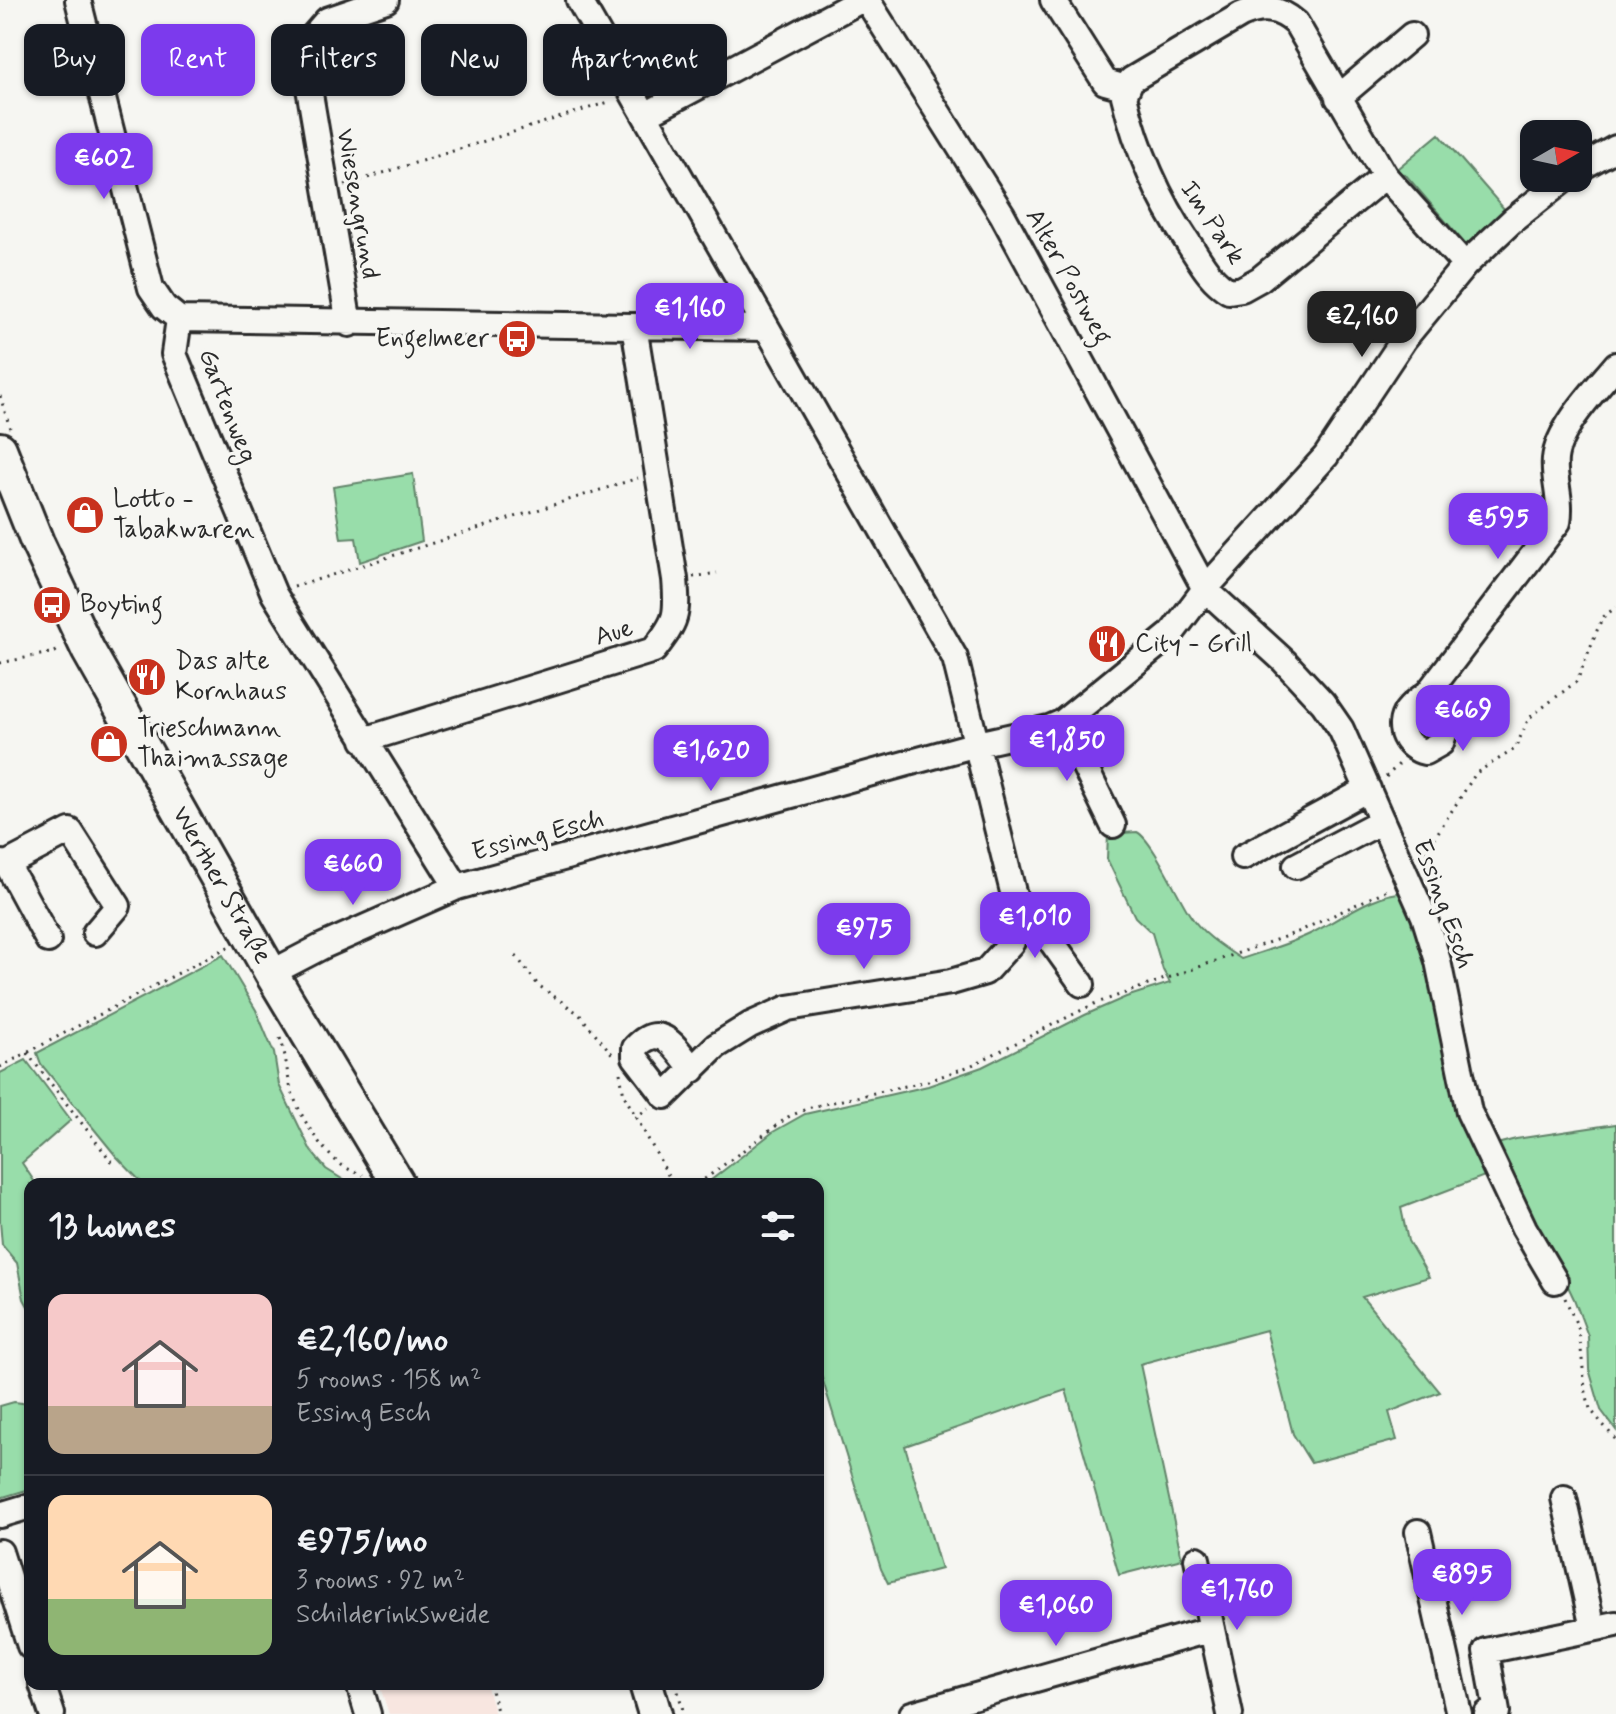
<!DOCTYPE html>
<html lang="en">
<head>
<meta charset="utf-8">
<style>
  :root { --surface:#171b24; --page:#20242c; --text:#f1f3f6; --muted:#9ea1a6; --line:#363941; --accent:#7c3aed }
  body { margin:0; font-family:Mynerve,sans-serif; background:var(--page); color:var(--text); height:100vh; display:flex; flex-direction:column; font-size:30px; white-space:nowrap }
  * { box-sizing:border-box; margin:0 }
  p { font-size:26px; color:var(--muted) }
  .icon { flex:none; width:44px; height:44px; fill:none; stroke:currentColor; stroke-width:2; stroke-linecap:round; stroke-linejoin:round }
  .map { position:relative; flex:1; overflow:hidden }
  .panel { position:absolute; left:24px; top:1178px; width:800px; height:512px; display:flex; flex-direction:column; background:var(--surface); border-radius:16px; box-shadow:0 2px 6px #0004 }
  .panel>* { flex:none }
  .top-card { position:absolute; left:24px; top:24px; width:800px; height:72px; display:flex; gap:16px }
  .needle { width:52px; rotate:81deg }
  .tools { position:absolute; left:1520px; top:120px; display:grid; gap:16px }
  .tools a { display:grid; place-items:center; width:72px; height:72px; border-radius:16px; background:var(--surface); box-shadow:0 2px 6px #0004; font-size:40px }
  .price { position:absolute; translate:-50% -68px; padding:0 18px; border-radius:16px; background:var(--accent); color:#fff; font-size:26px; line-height:52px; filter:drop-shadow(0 2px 4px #0008) }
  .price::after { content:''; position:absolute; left:50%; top:48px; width:24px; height:18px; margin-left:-12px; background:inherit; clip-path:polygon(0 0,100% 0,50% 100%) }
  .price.on { background:#222; color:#fff }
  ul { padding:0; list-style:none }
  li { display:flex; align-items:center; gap:24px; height:200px; padding:0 24px }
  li+li { border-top:2px solid var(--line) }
  li span { display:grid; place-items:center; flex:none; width:224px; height:160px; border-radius:16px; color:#555 }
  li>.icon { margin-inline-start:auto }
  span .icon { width:96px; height:96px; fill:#fffc; stroke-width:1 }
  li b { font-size:34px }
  h2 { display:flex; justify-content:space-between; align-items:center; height:96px; padding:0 24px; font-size:34px }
  .pill { padding:0 28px; border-radius:16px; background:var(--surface); box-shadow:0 2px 6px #0004; font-size:28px; line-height:72px }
  .pill.on { background:var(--accent); color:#fff }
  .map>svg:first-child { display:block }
  .built { fill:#f8e6e0 }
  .green { fill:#98ddaa; stroke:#62846a; stroke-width:2 }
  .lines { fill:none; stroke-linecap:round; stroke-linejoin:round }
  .minor-casing { stroke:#2b2b2b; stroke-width:30 }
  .major-casing { stroke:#2b2b2b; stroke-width:38 }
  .path { stroke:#2b2b2b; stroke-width:3; stroke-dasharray:2 6; stroke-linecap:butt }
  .minor { stroke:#f6f6f2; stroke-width:24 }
  .major { stroke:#f6f6f2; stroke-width:32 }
  .labels { text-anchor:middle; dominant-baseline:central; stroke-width:7; stroke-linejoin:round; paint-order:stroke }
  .street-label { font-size:26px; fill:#2b2b2b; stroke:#f6f6f2 }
  .poi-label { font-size:26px; fill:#2b2b2b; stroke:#f6f6f2; text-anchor:start }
</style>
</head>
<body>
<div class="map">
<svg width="1616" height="1714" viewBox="0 0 1616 1714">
  <rect width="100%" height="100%" fill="#f6f6f2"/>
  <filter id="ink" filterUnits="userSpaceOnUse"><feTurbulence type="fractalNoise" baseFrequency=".0125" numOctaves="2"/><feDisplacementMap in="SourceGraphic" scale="16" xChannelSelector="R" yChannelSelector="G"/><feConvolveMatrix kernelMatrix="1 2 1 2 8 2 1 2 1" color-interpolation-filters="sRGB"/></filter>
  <g filter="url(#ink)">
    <!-- built -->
    <path class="built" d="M379,1684H486L495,1714H389Z"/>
    <!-- green -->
    <path class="green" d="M1439,134L1505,210L1466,245L1405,174L1392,173Z
      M413,474L422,541L360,562L356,538L341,539L333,487Z
      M1137,832C1152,839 1178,897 1190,915C1202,934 1223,947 1241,959C1264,951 1290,944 1312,933C1338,920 1378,890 1408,893L1490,1174L1401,1208L1408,1241L1429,1277L1362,1297L1440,1392L1389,1412L1397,1440L1311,1463L1293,1434L1266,1330L1140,1364L1182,1559L1119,1575L1066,1390L905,1446L941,1569L888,1583L881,1569L818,1365V1184H706L773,1132L805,1114L928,1086L982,1067L1085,1015L1126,997L1170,983L1163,970L1152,933L1135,917L1107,859L1108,834Z
      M223,955L256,1010L274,1053L279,1085L311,1151L326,1169L350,1184H143L116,1156L41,1064L37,1053Z
      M26,1060L71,1120L22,1163L36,1184H30V1310L24,1299L17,1263L2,1245L0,1221V1073Z
      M1616,1124V1430L1601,1410L1589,1369L1588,1336L1574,1299L1555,1259L1530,1221L1493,1145L1516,1139Z
      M14,1402L30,1404V1489L0,1498V1406Z"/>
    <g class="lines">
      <!-- minor casing -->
      <g class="minor-casing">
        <path id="minor" d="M78,0L151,288L164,307L179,319
          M579,0L767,328
          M867,0L1002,214L1205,589L1284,661L1323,703L1341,729L1424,916L1438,961L1469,1112L1524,1228L1555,1281
          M1053,0L1105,82L1127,88
          M1338,98L1412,35
          M647,114L861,0
          M1578,169L1616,148
          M1385,176L1260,279L1242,289L1229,291C1210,280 1201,262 1189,244C1158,198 1137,150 1124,96L1131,80L1241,15C1262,6 1278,7 1296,23L1385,176L1465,265
          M179,319L767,328L955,658L1017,908L1012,942L985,972L951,982L788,1008L750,1025L716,1046L665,1096L635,1057V1048C661,1020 676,1048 693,1070
          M179,319L174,354L274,594L457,887
          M349,324L309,88L307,43L327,20L386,0
          M1428,693L1446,728L1441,743L1425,752C1406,748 1395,728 1407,711C1413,703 1421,698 1428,693L1558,522C1562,497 1553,481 1555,459C1558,428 1596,389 1616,365
          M1063,722L1113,825
          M364,740L654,650C677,620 678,616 675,579L634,326
          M1243,857L1368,789
          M2,863L7,864L70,831L118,906L95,933
          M7,864L48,940
          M1296,866L1382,821
          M1017,908L1039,924L1082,984
          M271,973L323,946L457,887L977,744L1049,728L1063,722L1171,634L1205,589L1326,456L1404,339L1465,265L1513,220L1566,178
          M1564,1498L1593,1628
          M0,1515L30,1506
          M1418,1532L1459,1714
          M0,1552L30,1646
          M1197,1559L1230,1714
          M42,1684L52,1714
          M359,1684L368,1714
          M912,1714L1212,1629
          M1487,1714L1497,1712L1486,1651L1616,1624"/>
      </g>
      <!-- major casing -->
      <g class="major-casing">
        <g id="major">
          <path id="s1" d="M0,449L37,542L88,650L271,973L398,1184"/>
          <path d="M646,1684L655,1714"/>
        </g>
      </g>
      <!-- path -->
      <path class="path" d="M345,185L612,101
        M0,396L10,428
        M693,577L717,573
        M294,587L638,478
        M0,663L55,652L60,648
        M1386,777L1400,763
        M1421,859L1476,773L1515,749L1529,718L1577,681L1602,618L1616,607
        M516,956L538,985L579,1014L613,1055
        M280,1038C287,1056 286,1074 292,1092C300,1116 320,1149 340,1164C347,1169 355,1172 363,1175
        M27,1053L112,1162
        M0,1067L230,946
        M620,1073L624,1095L673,1184
        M635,1118L648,1108
        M698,1184L788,1117L811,1107L928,1081L970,1066L1094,1004L1298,932L1391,888
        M1565,1298L1579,1330L1585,1388L1590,1409L1616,1440
        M489,1684L498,1714
        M676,1684L684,1714"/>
      <!-- minor -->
      <use href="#minor" class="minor"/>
      <!-- major -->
      <use href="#major" class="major"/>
    </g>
  </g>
  <!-- icons -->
  <defs>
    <g id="bus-disc" transform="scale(2)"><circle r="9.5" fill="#c8321e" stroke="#f6f6f2"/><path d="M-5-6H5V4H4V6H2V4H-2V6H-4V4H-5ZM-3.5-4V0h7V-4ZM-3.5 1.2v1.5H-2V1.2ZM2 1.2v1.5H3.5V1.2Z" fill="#fff"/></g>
    <g id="shop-disc" transform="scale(2)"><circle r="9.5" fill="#c8321e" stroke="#f6f6f2"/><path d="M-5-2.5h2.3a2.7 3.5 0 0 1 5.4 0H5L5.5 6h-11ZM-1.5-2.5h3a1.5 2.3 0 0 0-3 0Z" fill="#fff"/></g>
    <g id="restaurant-disc" transform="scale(2)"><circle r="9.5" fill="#c8321e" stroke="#f6f6f2"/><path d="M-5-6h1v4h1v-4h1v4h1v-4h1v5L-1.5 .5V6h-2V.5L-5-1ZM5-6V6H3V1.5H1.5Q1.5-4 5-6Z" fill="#fff"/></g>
  </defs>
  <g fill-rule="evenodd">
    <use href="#bus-disc" x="517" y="339"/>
    <use href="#shop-disc" x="85" y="515"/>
    <use href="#bus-disc" x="52" y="605"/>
    <use href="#restaurant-disc" x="1107" y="644"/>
    <use href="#restaurant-disc" x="147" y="677"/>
    <use href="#shop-disc" x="109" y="744"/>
  </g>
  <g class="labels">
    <!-- street labels -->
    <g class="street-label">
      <text transform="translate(357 204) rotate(80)">Wiesengrund</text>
      <text transform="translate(1212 223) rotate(56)">Im Park</text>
      <text transform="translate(1068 277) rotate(61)">Alter Postweg</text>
      <text transform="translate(227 406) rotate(69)">Gartenweg</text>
      <text transform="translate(614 633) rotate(-17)">Aue</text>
      <text transform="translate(538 836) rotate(-15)">Essing Esch</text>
      <text stroke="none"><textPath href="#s1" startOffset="490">Werther Straße</textPath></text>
      <text transform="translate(1443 904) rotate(70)">Essing Esch</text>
    </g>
    <!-- poi labels -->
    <g class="poi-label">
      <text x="489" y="339" text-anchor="end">Engelmeer</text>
      <text x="113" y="500">Lotto -<tspan x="113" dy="30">Tabakwaren</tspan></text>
      <text x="80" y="605">Boyting</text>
      <text x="1135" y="644">City - Grill</text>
      <text x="175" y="662">Das alte<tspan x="175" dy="30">Kornhaus</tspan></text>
      <text x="137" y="729">Trieschmann<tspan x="137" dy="30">Thaimassage</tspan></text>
    </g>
  </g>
</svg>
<div class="tools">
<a><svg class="needle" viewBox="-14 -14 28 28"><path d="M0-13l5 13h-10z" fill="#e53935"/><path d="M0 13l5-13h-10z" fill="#9ea1a6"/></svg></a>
</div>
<b class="price" style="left:104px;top:201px">€602</b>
<b class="price" style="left:690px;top:351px">€1,160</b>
<b class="price on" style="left:1362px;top:359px">€2,160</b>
<b class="price" style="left:1498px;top:561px">€595</b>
<b class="price" style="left:1463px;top:753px">€669</b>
<b class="price" style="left:1067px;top:783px">€1,850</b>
<b class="price" style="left:711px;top:793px">€1,620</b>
<b class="price" style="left:353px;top:907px">€660</b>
<b class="price" style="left:1035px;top:960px">€1,010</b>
<b class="price" style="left:864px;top:971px">€975</b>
<b class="price" style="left:1462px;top:1617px">€895</b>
<b class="price" style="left:1237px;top:1632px">€1,760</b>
<b class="price" style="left:1056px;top:1648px">€1,060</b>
<div class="top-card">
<a class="pill">Buy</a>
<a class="pill on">Rent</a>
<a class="pill">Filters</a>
<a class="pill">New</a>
<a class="pill">Apartment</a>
</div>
<section class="panel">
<h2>13 homes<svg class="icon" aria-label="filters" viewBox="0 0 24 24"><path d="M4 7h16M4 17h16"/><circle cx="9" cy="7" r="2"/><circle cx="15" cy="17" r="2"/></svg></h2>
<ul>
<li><span style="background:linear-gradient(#f6c9c9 70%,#b9a48a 0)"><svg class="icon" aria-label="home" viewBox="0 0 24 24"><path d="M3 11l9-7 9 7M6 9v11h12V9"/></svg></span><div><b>€2,160/mo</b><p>5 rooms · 158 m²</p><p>Essing Esch</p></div></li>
<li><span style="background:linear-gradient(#ffd9b3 65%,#8fb573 0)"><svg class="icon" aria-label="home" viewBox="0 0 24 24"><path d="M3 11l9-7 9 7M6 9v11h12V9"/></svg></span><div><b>€975/mo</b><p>3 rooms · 92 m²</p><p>Schilderinksweide</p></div></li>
</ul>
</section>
</div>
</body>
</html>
